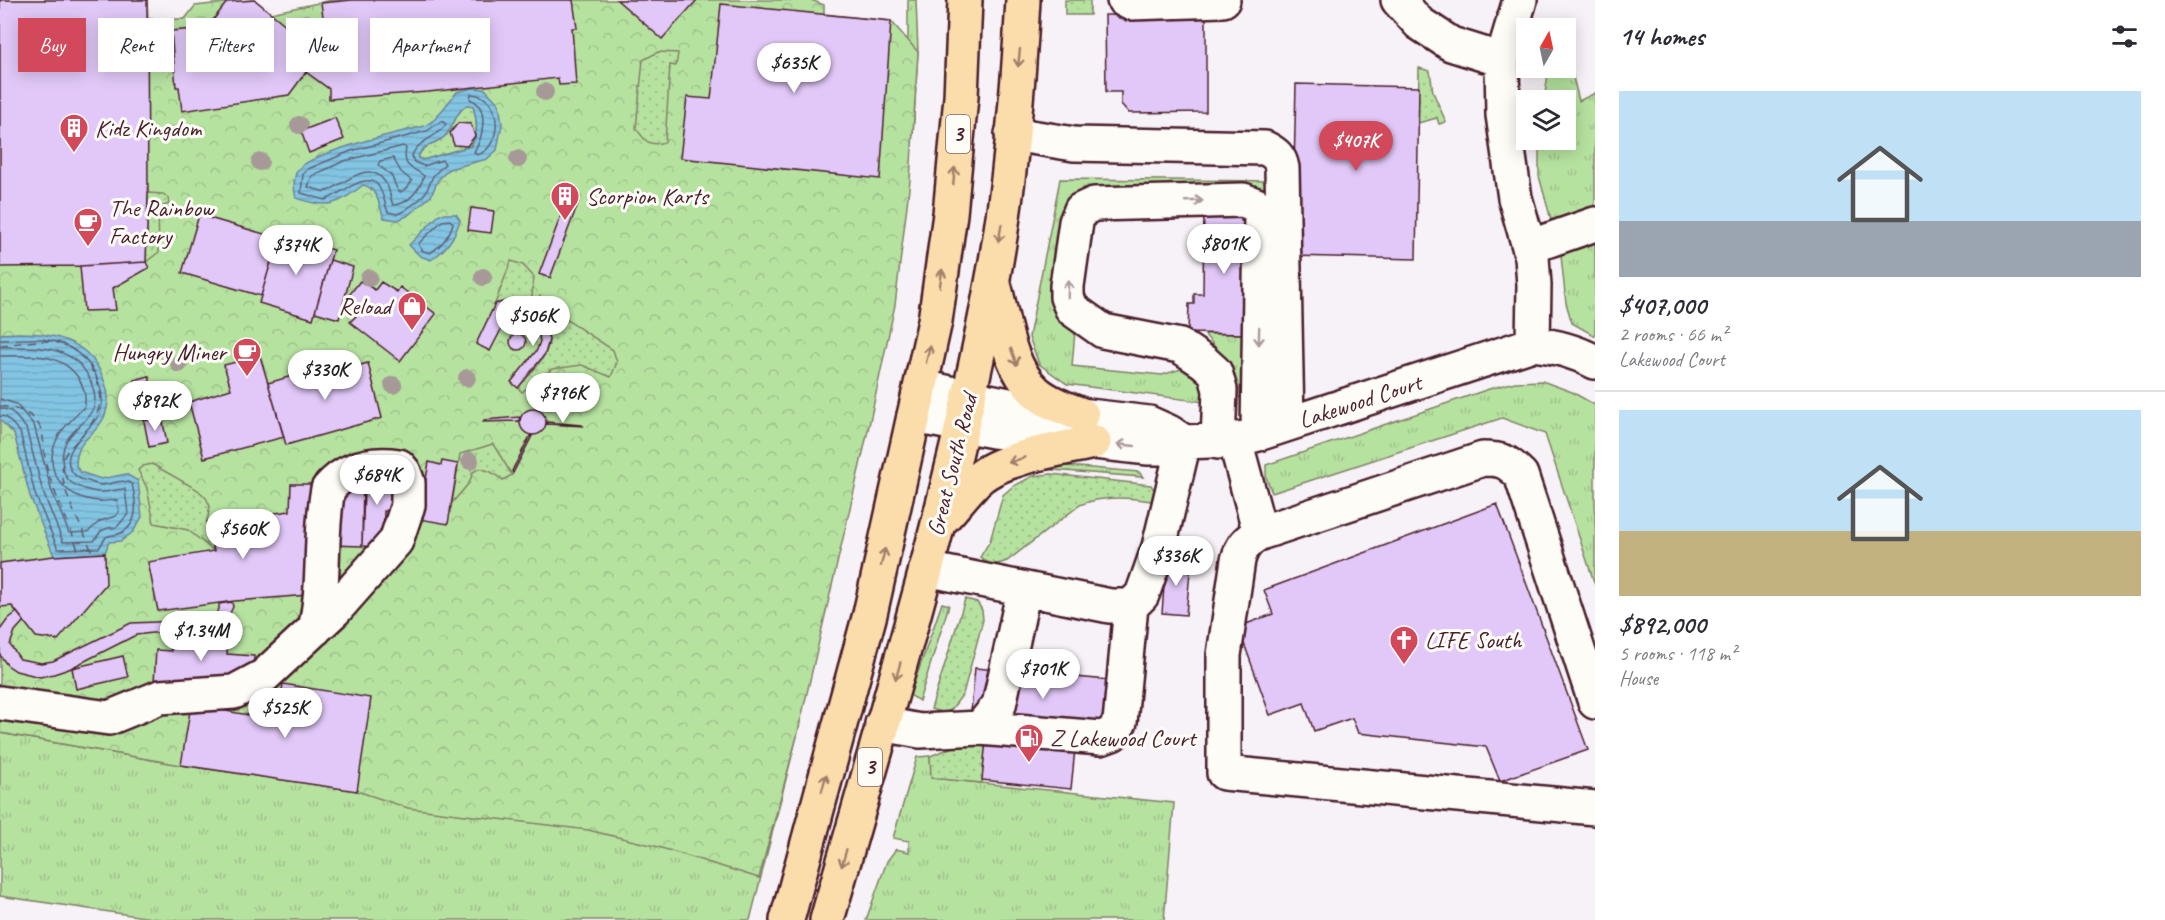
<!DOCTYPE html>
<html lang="en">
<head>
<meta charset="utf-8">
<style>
  :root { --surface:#fff; --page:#f7f7f7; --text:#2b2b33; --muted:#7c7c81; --line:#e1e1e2; --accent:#d1495b }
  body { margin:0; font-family:Caveat,sans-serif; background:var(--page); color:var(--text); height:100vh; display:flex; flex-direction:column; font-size:22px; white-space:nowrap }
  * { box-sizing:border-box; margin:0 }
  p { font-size:20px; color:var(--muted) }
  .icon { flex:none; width:33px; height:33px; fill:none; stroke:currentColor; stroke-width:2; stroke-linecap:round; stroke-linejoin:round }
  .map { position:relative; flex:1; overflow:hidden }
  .drawer { display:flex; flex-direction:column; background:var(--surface); width:570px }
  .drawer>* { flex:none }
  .guide { position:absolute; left:18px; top:18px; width:570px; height:54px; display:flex; gap:12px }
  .needle { width:39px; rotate:9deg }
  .tools { position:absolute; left:1516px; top:18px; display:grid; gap:12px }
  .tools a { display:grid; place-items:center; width:60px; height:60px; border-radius:0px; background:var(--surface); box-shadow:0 3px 15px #0003; font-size:30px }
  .price { position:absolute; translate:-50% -51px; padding:0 14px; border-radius:21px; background:#fff; color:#222; font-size:20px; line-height:39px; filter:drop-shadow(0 2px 3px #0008) }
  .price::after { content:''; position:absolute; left:50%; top:36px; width:18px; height:14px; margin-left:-9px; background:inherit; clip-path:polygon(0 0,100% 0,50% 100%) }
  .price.current { background:var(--accent); color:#fff }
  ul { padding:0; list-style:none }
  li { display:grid; align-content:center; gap:12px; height:318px; padding:0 24px }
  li+li { border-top:2px solid var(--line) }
  li span { display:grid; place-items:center; height:186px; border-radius:0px; color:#555 }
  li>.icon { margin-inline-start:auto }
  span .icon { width:108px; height:108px; fill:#fffc; stroke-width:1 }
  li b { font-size:26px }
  h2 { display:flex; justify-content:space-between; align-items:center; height:72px; padding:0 24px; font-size:26px }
  .pill { padding:0 21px; border-radius:0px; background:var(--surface); box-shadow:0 3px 15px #0003; font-size:21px; line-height:54px }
  .pill.current { background:var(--accent); color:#fff }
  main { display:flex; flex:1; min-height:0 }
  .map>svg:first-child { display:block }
  .grass { fill:url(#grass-tufts); stroke:#808066; stroke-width:1.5 }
  .park { fill:url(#park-crowns); stroke:#808066; stroke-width:1.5 }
  .garden { fill:url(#garden-dots); stroke:#808066; stroke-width:1.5 }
  .water { fill:url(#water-rules); stroke:#6c8399; stroke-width:1.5; fill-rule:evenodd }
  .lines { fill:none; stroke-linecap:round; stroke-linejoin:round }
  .shore { stroke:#606175; stroke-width:1.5 }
  .ferry { stroke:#5e596b; stroke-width:1.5; stroke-dasharray:8 6; stroke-linecap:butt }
  .building { fill:#e1c8f8; stroke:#4a1f2b; stroke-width:1.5 }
  .minor-casing { stroke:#4a1f2b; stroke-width:38 }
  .major-casing { stroke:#4a1f2b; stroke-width:38 }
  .minor { stroke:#fdfcf7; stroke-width:33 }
  .major { stroke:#faddab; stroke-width:33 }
  .tree { fill:#a79997 }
  .oneway { stroke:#a27e6b }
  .oneway2 { stroke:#ac999b }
  .labels { text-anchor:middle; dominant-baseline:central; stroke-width:6; stroke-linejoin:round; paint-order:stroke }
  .shield { fill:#fdfcf7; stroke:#806168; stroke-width:1.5 }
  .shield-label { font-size:22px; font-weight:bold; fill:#4a1f2b }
  .poi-label { font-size:24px; fill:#4a1f2b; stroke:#fdfcf7; text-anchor:start }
  .street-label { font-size:24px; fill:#4a1f2b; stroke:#fdfcf7 }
</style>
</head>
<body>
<main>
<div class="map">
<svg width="1595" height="920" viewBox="0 0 1595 920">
  <defs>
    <pattern id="grass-tufts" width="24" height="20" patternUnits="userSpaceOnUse" patternTransform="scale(1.5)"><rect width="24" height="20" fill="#b6e2a0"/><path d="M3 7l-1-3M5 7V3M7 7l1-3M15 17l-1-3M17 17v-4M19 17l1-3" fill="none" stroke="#9ec18a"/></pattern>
    <pattern id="park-crowns" width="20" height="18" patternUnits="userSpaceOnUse" patternTransform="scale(1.5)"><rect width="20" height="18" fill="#b6e2a0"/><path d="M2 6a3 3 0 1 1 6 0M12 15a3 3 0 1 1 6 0" fill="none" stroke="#9ec18a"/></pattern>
    <pattern id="garden-dots" width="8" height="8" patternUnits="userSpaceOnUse" patternTransform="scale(1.5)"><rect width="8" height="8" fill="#b6e2a0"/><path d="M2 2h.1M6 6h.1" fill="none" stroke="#9ec18a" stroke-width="1.8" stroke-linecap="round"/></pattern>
    <pattern id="water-rules" width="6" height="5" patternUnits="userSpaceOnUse" patternTransform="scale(1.5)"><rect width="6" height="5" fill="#82c5e3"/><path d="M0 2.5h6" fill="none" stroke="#72a9c3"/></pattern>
  </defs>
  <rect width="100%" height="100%" fill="#f7f2f7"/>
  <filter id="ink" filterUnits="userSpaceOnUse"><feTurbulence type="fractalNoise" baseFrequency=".0167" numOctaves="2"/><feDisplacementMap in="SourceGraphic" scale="12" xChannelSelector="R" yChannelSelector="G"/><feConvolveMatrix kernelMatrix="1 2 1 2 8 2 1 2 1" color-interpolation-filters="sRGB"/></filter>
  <g filter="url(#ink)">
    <!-- grass -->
    <path class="grass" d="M908,0H916L918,52L913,136L906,42L908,38Z
      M1568,57L1579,101L1595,93V336L1572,323L1566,303L1561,256L1539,176V140H1566V100H1544L1549,68H1566V58Z
      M1060,179L1276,181L1266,197L1087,191L1072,366L1162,375L1181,369L1205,385L1204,402L1067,384L1039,364L1029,337Z
      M1204,334H1250L1248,399L1237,397C1230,367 1225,357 1204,334Z
      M1542,381L1572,392L1595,405V585L1545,434L1502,418L1272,493L1266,477V465L1489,389L1515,382Z
      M1042,464L1139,472L1143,477L1040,469Z
      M942,603L949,605L919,701L910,695Z
      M0,733L181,765L797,736L750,920H165L0,896Z
      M930,756L932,778L1174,803L1164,920H866L887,861L896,849L909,852V841L893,838L917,757Z"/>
    <!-- park -->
    <path class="park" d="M0,0H147L148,19H185L195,6L250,0H255L271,13L332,0H811L824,5V14L891,21L918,52L910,180L895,305L867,435L797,736L759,878L655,846L588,830L408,808L357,791L181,765L0,733Z"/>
    <!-- garden -->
    <path class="garden" d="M1065,0H1090V15H1065Z
      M658,52L678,53L676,66L670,65L665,142C649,147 645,141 636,128L643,60Z
      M1419,68L1430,71L1433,92L1446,122L1439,124L1437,118L1418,123Z
      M467,105L473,106C477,121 479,133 470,146L430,158L423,160L418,158C421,146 435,144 444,137C454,128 455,112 467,105Z
      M148,193L163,194L168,198L169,204L158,208L159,252L146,262Z
      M511,261L523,265L534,277L532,296L525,308L519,306L516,299L495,304Z
      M540,296L550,309L613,350L617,362L611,377L582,365L552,369L522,392L518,388C529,374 554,353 548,334C545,325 536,317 531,309Z
      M493,444L512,475L503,480L491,472L480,468L473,472L469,483L452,503L460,454Z
      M152,464L198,490L206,498L210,506L207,522L214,551L188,530L154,523L147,488L138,470L143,466Z
      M1051,474L1151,485L1158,495L1151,501C1128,497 1102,495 1080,505L1007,561C995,566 989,565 980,557L990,541L1003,495L1012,487L1033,476Z
      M965,599L977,602L982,610L983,620L963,694L951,710L944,713L931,709Z
      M986,744L982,783L931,778L930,756L953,747Z"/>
    <!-- water -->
    <path class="water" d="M472,88L485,89L499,104L502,124L497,150L487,159L449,169L438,180L431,196L407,216L398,220L384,218C379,206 378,188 363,185C336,206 328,209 296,198C294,190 293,179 297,171C308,152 402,132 425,126L435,119L457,92ZM467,105L473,106C477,121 479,134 471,146L430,158L423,160L418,158C420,146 435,144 444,137C454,128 455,112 467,105Z
      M440,214H456L460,220C455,238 446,250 431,260L420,256L409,245Z
      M19,333C57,333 92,342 105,383C109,393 109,404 105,415C97,437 76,436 76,466L80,472L101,479L126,474L138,481L142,517L133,532L121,541L109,542L105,553L54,556L30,496L14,434L0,420V334Z"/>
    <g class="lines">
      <!-- shore -->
      <path class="shore" d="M471,94C504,95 503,148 477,155L474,152C483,138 490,106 470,99Z
        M442,121L446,124C438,138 417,140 412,156L414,162L424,166L442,160L445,164L433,176L426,192L419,200L404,211L397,214L388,212C385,205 384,196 380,189C371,167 340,195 325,200L301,193L303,174L308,169L351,151L427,131Z
        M403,146L406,148C402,170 413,166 424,176C420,189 408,205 393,205C390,198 390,188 385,182C368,157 343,186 325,192L308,187L312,176L344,161Z
        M393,158L401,172L412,181L408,187L401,192L398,191L391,175L378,165L380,161Z
        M450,220L453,223C450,235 441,246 430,253L423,251L419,246V243L442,221Z
        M0,340C14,340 28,338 42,339C66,341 91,358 98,381C102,391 104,402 100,413C92,430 53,453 75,475C78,479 83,480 88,481C92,482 97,485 101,485C112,485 122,477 132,484C136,501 140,524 121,533C116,536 111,534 106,537L99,548L58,549L35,494L20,432L6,417L0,416
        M0,347C35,347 75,343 91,382C94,391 97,401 93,409C88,420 76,428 69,437C60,449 59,474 72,483C79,488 95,493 103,492C110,492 118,488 125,489L128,514L117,527L108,528L101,531L94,541L63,542L43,492L26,428L11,411L0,408
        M0,356C29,356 61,351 79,379C84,388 87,397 84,407C76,416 65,425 59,435C40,470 63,497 98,501C104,502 111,500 117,500L119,511L116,516L100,521L88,532L69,533L51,489L34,425L16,404L0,399"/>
      <!-- ferry -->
      <path class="ferry" d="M0,345C17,344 38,339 55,342C83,347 110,386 97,413C91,428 76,441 66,453C52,483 83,524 92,553
        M0,406C13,408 29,411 37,422C45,433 43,445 45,458C51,492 70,521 79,554"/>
    </g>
    <!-- building -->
    <path class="building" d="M0,0H147L148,193L146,262L80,266L0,267Z
      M255,0L304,40L306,72L289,95L182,111L179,87H176L171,31L207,28L227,2Z
      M352,0H573L577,28H572L576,84L559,85L558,78L428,92L329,99V89L306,72L304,40L324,23L321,3Z
      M617,0H697L662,39Z
      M721,4L891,21L880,179L680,158L687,97L711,99Z
      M1105,15H1206V112L1129,113L1121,104V92H1106Z
      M1296,84L1419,87L1416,259L1292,256Z
      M335,118L344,139L309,153L301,131Z
      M458,123L471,124L475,136L467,146L454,145L450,133Z
      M569,194L580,198L550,278L539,274Z
      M1204,205H1241V221H1250V334L1188,333L1189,304H1194V294H1203Z
      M471,208L494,211L491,233L468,230Z
      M199,215L278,238L261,296L182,273Z
      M279,234L333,250L313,319L259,303Z
      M330,260L353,267L339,319L315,312Z
      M146,262L149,268L113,288L116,310L84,311L80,266Z
      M360,281L375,290L381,282L397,292L400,287L436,314L400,361L350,322L358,314L343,303Z
      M516,299L521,311L508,316L490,351L476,344L495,304Z
      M519,306L531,309L547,331L549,340L545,354L518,388L511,382L537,350L540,341L539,336Z
      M510 342a8 8 0 1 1 16 0a8 8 0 1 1-16 0Z
      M260,356L284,437L204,458L189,402L231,389L224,365Z
      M350,359L353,367L368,363L382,418L286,445L268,383Z
      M547,375L550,376L539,410L536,409Z
      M149,376L158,417L144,421L134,380Z
      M520 422a13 13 0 1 1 26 0a13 13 0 1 1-26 0Z
      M158,417H162L167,443L149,447L144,421Z
      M520,417L519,421L483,422L484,420Z
      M547,422L582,425L583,426L547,424Z
      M530,436H532L513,473L512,471Z
      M442,461L458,464L448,524L419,519L429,462L441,465Z
      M363,473L395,474V511H384L383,547L362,546Z
      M291,484H314L308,595L235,601L158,611L148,562L214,551L207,522L290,511Z
      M332,490L364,491L362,546L330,545Z
      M1497,504L1588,750L1500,781L1486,747L1358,733L1352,718L1314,731L1304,703L1270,715L1238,627L1273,614L1264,590Z
      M105,553L106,584L58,640L36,637L12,606L0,607V563L54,556Z
      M1166,559L1191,561L1186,615L1162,613Z
      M232,602L233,607L230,613L221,629L211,632L152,633L136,635L69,669L54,674L40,677L16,671L7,665L0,655V630L8,619L17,612L24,621L15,631L10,645L20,659L41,663L53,661L131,623L206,620L214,616L219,609V604Z
      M172,635L228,637L227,654L254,656L253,669L235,686L154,682L156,650L171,651Z
      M123,656L128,677L76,689L72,668Z
      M975,668L1119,681L1115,723L1058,718L1056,747L989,713L971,711Z
      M283,684L371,698L357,791L181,765L191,705L277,720Z
      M986,740L1075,749L1071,789L982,780Z"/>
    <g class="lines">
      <!-- minor casing -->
      <g class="minor-casing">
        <path id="minor" d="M1124,0L1130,3L1223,0
          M1398,0L1419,23L1451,44L1502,60
          M1520,0L1502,60L1503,115L1515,198L1532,257L1534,285L1533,344
          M1012,134L1074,144L1265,148C1275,153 1280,157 1282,168L1287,424
          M1529,247L1595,224
          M921,387L1028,409L1149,423L1169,432L1184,442
          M914,416L994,431L1149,448H1166L1184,442L1235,440L1258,434L1533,344C1555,346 1575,351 1595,362
          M1235,440L1260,533
          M1218,442L1220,390L1215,372L1204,362L1180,346L1103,331L1072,309L1067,297V286L1076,222L1081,210L1094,204L1243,200L1256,205L1261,214L1258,434
          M926,569L1110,606H1131L1142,595L1159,547L1184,442
          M1595,702L1521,475C1507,461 1502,459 1483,459L1260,533C1247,540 1242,546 1238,560L1224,655V773L1595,808
          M0,703L109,718L160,697L234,692L264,676L335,610L396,541L408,505V483L404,472L399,466C371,462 347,467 328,489C319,536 326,583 315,629
          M882,724L920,731L980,728L999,705L1024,589
          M980,728L1101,738L1112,734L1120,722L1131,606"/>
      </g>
      <!-- major casing -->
      <g class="major-casing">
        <path id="major" d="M995,288C1004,322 1008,367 1036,392C1048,403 1067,409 1082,415
          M941,520C954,507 965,491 979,478C1003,457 1063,449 1094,442
          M787,920L870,614L935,321L950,214L961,97L965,0
          M827,920C887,709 952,499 992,283C1010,190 1018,94 1023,0"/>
      </g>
      <!-- minor -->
      <use href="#minor" class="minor"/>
      <!-- major -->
      <use href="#major" class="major"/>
    </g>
    <!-- trees -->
    <g class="tree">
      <circle cx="306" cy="23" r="9"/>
      <circle cx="545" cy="92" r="9"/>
      <circle cx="299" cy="125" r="9"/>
      <circle cx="518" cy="159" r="9"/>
      <circle cx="260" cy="162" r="9"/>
      <circle cx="483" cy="277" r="9"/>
      <circle cx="369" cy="278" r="9"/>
      <circle cx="179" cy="364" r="9"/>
      <circle cx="467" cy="378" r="9"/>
      <circle cx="393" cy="385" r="9"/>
      <circle cx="470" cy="461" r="9"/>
    </g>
    <!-- one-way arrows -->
    <defs><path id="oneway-shaft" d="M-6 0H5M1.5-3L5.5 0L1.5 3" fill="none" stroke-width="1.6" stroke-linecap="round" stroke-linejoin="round" transform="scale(1.5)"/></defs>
    <g class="oneway">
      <use href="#oneway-shaft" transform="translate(1019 58) rotate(96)"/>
      <use href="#oneway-shaft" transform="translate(954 176) rotate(-85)"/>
      <use href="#oneway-shaft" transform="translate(1000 233) rotate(99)"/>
      <use href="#oneway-shaft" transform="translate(941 278) rotate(-82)"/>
      <use href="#oneway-shaft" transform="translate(928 354) rotate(-77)"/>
      <use href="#oneway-shaft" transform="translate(1014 357) rotate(70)"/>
      <use href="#oneway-shaft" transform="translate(1017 460) rotate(162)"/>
      <use href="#oneway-shaft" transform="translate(883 557) rotate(-77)"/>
      <use href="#oneway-shaft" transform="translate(898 671) rotate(106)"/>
      <use href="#oneway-shaft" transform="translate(824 783) rotate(-75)"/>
      <use href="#oneway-shaft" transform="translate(844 858) rotate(106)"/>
    </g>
    <g class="oneway2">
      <use href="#oneway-shaft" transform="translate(1194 201) rotate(-2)"/>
      <use href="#oneway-shaft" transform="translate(1068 289) rotate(-89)"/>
      <use href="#oneway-shaft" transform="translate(1259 336) rotate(91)"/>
      <use href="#oneway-shaft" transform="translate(1126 445) rotate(-174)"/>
    </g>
  </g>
  <!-- icons -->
  <defs>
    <g id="building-pin" transform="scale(1.5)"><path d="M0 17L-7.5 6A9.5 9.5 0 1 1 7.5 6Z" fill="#d1495b" stroke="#fdfcf7"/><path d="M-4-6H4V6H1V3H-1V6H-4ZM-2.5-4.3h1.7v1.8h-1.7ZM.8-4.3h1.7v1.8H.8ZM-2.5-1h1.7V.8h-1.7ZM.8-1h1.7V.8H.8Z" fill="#fff"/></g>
    <g id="cafe-pin" transform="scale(1.5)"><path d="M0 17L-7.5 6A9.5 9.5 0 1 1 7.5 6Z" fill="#d1495b" stroke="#fdfcf7"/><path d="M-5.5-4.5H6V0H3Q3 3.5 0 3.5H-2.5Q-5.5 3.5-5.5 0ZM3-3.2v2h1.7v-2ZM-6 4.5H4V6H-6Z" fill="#fff"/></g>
    <g id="shop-pin" transform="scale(1.5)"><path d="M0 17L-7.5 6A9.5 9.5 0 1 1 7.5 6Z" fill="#d1495b" stroke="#fdfcf7"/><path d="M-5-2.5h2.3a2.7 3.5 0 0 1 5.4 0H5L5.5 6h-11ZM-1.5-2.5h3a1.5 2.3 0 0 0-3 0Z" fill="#fff"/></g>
    <g id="church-pin" transform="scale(1.5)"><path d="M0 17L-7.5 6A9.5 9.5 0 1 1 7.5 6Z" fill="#d1495b" stroke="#fdfcf7"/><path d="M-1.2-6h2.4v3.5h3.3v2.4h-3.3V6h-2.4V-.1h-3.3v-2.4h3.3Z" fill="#fff"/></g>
    <g id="fuel-pin" transform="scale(1.5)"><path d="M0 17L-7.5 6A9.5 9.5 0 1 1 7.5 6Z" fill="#d1495b" stroke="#fdfcf7"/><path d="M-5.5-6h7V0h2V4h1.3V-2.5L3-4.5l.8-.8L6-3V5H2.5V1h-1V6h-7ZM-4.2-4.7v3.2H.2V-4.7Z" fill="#fff"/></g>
  </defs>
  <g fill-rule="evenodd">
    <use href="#building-pin" x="74" y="128"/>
    <use href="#building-pin" x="565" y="196"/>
    <use href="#cafe-pin" x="88" y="222"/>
    <use href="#shop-pin" x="412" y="306"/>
    <use href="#cafe-pin" x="247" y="352"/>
    <use href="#church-pin" x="1404" y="640"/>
    <use href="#fuel-pin" x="1029" y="738"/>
  </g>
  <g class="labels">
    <!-- shield labels -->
    <g class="shield">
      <rect x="946" y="115" width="24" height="38" rx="4.5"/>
      <rect x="858" y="748" width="24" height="38" rx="4.5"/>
    </g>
    <g class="shield-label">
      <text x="958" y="134">3</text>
      <text x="870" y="767">3</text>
    </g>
    <!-- poi labels -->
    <g class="poi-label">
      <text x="95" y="128">Kidz Kingdom</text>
      <text x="586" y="196">Scorpion Karts</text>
      <text x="109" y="208">The Rainbow<tspan x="109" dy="28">Factory</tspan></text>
      <text x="391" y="306" text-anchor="end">Reload</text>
      <text x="226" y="352" text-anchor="end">Hungry Miner</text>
      <text x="1425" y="640">LIFE South</text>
      <text x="1050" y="738">Z Lakewood Court</text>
    </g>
    <!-- street labels -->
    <g class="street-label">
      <text transform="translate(1360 401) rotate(-18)">Lakewood Court</text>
      <text transform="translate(952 465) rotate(-76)">Great South Road</text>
    </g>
  </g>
</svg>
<div class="tools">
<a><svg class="needle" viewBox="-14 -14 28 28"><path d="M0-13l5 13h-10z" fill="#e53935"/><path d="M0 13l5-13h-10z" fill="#7c7c81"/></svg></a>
<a><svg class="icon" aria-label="layers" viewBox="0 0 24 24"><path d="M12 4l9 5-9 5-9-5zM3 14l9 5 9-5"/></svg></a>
</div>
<b class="price" style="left:794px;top:94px">$635K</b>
<b class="price current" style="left:1356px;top:172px">$407K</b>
<b class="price" style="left:1224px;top:275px">$801K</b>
<b class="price" style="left:296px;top:276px">$374K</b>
<b class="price" style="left:533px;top:347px">$506K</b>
<b class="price" style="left:325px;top:401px">$330K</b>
<b class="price" style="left:563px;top:424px">$796K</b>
<b class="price" style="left:155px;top:432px">$892K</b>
<b class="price" style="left:377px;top:506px">$684K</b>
<b class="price" style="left:243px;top:560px">$560K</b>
<b class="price" style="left:1176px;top:587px">$336K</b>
<b class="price" style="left:201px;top:662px">$1.34M</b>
<b class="price" style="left:1043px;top:700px">$701K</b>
<b class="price" style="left:285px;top:739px">$525K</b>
<div class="guide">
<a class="pill current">Buy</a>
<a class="pill">Rent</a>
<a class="pill">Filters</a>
<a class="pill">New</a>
<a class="pill">Apartment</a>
</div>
</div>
<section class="drawer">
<h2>14 homes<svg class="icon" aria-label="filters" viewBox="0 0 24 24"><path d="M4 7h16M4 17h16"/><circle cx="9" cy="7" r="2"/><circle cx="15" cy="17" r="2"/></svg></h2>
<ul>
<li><span style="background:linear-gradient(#bfe0f5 70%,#9aa5b1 0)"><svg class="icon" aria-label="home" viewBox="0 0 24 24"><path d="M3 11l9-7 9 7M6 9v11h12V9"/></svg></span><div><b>$407,000</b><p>2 rooms · 66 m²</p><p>Lakewood Court</p></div></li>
<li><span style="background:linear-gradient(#bfe0f5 65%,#c2b280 0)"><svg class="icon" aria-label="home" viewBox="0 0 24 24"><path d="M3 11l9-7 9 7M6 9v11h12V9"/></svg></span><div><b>$892,000</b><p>5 rooms · 118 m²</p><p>House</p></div></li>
</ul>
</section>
</main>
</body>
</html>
